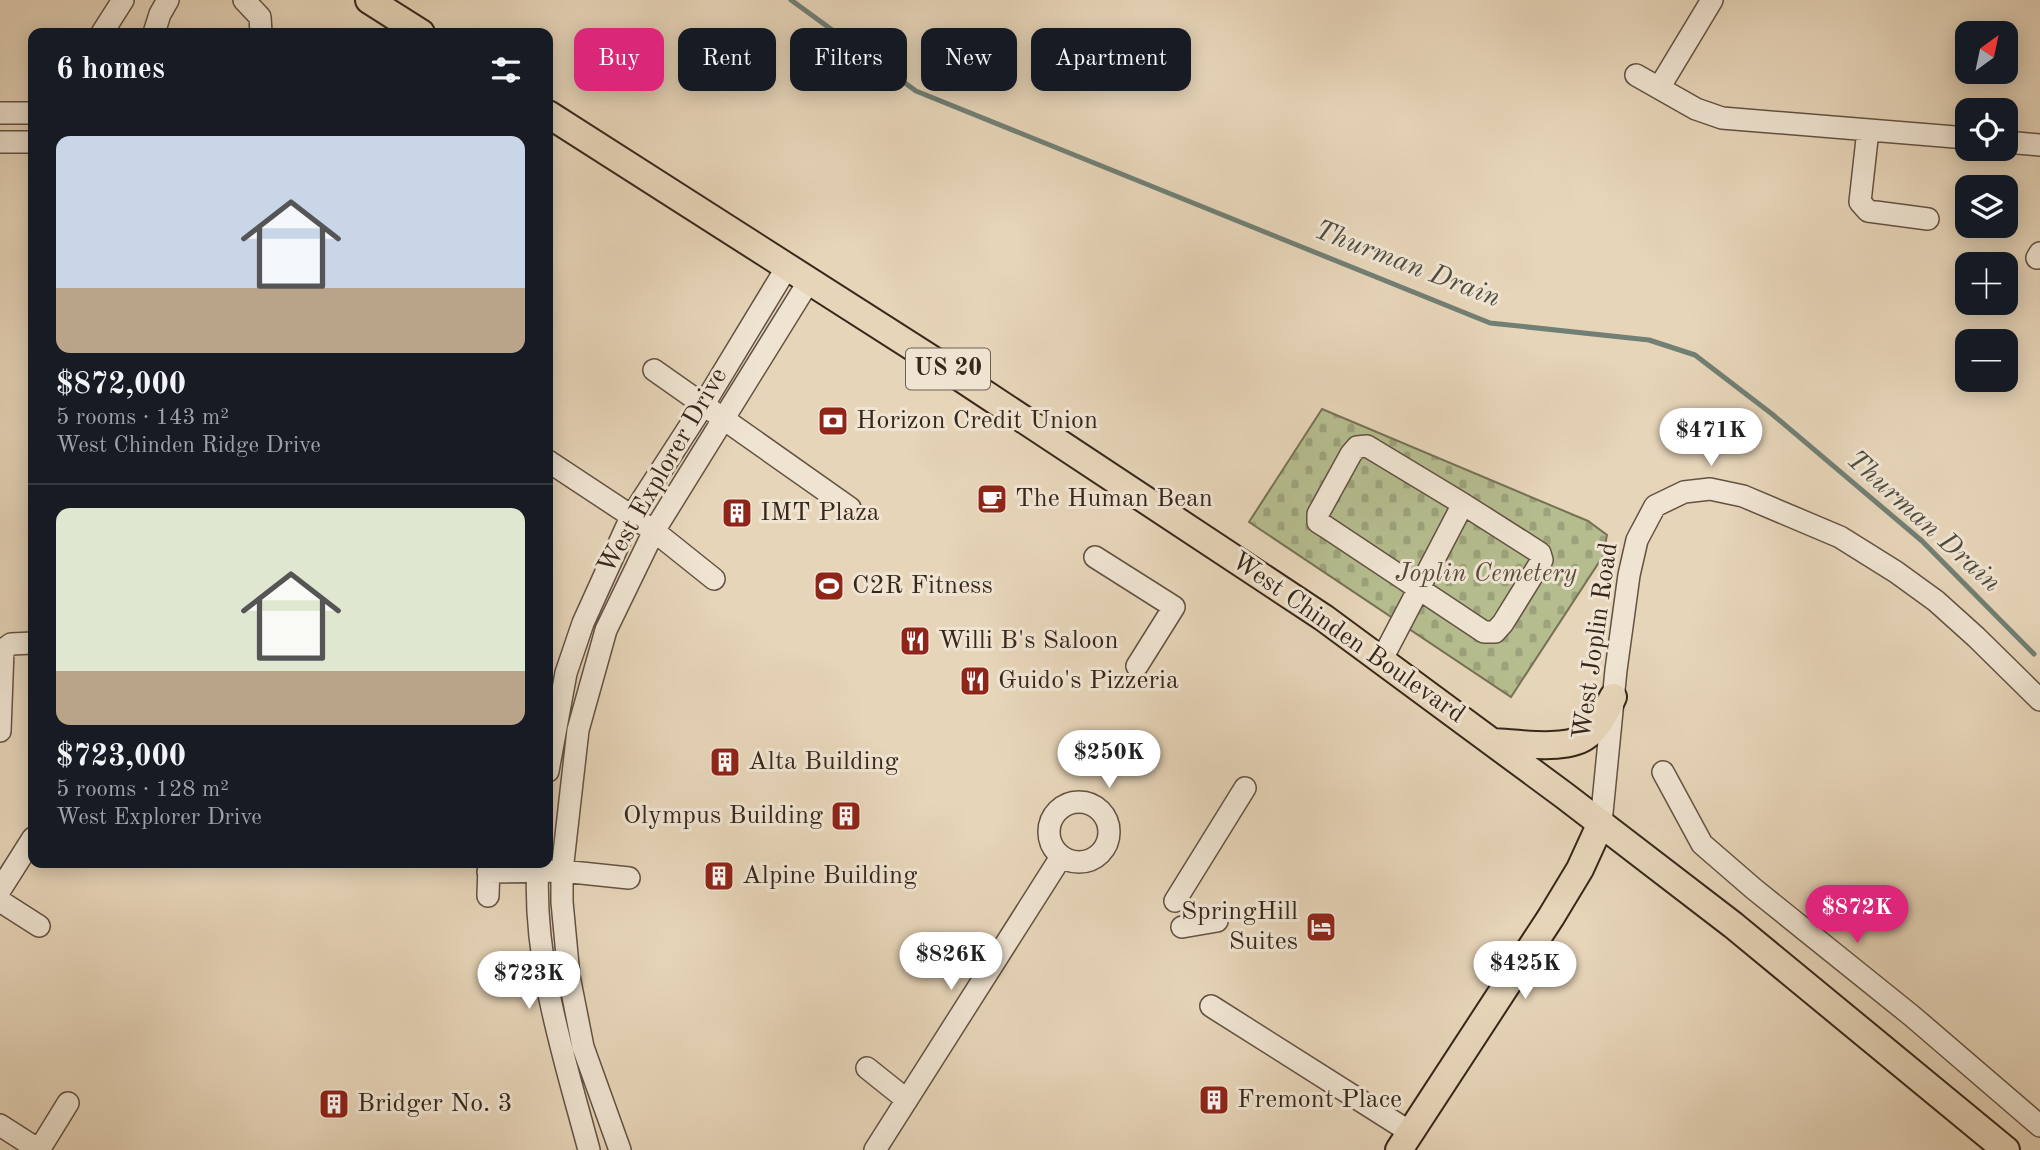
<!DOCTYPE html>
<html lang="en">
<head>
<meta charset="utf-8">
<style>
  :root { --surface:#171b24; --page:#20242c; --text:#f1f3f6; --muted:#9ea1a6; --line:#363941; --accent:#db2777 }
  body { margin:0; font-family:"Old Standard TT",serif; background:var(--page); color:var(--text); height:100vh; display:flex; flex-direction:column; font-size:26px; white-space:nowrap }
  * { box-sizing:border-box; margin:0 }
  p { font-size:23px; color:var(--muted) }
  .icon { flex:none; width:38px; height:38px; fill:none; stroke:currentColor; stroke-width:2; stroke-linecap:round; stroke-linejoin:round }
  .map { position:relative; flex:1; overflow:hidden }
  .sheet { position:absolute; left:28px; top:28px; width:525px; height:840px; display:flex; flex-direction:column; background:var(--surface); border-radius:14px; box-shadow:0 4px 18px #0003 }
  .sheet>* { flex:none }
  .top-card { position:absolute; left:574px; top:28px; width:665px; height:63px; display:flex; gap:14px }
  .needle { width:46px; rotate:33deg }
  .controls { position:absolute; left:1955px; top:21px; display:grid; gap:14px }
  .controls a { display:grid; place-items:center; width:63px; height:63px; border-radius:14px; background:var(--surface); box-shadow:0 4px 18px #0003; font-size:35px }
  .price { position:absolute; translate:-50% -60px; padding:0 16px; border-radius:24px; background:#fff; color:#222; font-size:23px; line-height:46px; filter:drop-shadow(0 2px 4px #0008) }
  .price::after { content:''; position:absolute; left:50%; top:42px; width:21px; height:16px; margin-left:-10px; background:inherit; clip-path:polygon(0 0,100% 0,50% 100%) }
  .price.selected { background:var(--accent); color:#fff }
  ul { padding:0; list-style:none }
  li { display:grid; align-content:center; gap:14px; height:371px; padding:0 28px }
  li+li { border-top:2px solid var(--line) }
  li span { display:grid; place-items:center; height:217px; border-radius:14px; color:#555 }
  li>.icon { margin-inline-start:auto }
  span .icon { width:126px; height:126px; fill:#fffc; stroke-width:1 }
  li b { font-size:30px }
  h2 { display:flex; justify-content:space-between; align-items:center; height:84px; padding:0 28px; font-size:30px }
  .chip { padding:0 24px; border-radius:14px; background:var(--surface); box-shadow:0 4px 18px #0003; font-size:24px; line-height:63px }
  .chip.selected { background:var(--accent); color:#fff }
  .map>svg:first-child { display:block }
  .cemetery { fill:url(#cemetery-stones); stroke:#767255; stroke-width:2 }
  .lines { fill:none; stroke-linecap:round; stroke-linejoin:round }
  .stream { stroke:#717f74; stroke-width:5 }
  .minor-casing { stroke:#635242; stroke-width:24 }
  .major-casing { stroke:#37271b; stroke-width:30 }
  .minor { stroke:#efe4d2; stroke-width:21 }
  .major { stroke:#e7d5b9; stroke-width:26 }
  .labels { text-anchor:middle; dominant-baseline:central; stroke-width:6; stroke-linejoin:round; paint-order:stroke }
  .shield { fill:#efe4d2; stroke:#6e6052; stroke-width:2 }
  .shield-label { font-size:24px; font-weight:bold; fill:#37271b }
  .poi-label { font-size:26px; fill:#37271b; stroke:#efe4d2; text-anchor:start }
  .street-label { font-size:26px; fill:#37271b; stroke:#efe4d2 }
  .park-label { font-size:26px; font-style:italic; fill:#564c38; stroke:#efe4d2 }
  .water-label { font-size:28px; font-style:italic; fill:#4f4c40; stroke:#efe4d2 }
</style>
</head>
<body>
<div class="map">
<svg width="2040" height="1150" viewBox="0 0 2040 1150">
  <defs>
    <pattern id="cemetery-stones" width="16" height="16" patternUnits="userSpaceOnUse" patternTransform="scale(1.75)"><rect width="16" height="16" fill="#b5bd8f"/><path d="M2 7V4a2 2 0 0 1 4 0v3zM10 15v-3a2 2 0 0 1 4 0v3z" fill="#9ca27b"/></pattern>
  </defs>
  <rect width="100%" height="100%" fill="#e7d5b9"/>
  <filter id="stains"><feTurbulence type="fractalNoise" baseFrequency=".00286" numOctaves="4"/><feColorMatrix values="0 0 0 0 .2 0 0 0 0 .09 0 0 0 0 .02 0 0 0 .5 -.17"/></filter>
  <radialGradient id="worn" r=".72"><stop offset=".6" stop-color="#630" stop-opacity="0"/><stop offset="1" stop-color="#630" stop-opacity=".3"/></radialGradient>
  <!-- cemetery -->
  <path class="cemetery" d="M1322,409L1588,521L1607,535L1603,556L1511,697L1249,522Z"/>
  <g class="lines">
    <!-- stream -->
    <path class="stream" d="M791,0L916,91L1490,323L1649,340L1695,355L1772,414L1922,541L2034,654"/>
    <!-- minor casing -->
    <g class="minor-casing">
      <path id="minor" d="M244,0L260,17L261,33
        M102,33L123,0
        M154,33L160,14L168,0
        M1636,75L1696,109L1722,118L1967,138
        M1659,88L1712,0
        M0,113H33
        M1868,130L1860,202L1868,211L1928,219
        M0,142H33
        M2006,142L2040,145
        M2037,258L2040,253
        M654,370L850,508
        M548,461L654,531L714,579
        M1095,557L1174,607L1137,666
        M1382,659C1409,607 1436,556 1463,504L1367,446L1357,447L1351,454L1318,514V522L1326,527L1484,632H1495L1503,623L1542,560L1540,553L1463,504
        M0,731L3,650L11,644L33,643
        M548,771L566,673L583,623L631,517L704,404L787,267
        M1663,772L1702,844L1754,889L1912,1016L2040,1126
        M1049 832a30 30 0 1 1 60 0a30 30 0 1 1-60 0Z
        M1601,823L1616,670L1629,575L1637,540L1655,506L1684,492L1710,489L1743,496L1840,537L1896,572L1936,601L1976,637L2040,700
        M538,863C532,961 564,1056 589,1150
        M488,872L562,871L629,878
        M0,890L33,838
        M488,896L489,863
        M0,901L39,926
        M1175,901L1245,788
        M1182,927L1217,921
        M1211,1006L1410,1132
        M867,1068L907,1100
        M0,1125L39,1150
        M39,1150L68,1103
        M620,1150L583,1047L569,976L562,902V871L578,730L606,630L654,531L809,281
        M875,1150L1061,857"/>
    </g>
    <!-- major casing -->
    <g class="major-casing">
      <path id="major" d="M369,0L421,33
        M548,114L958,376L1324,618L1565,796L1733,925L2006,1150
        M1493,742C1517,743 1564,751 1585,737C1598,729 1606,711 1613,697
        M1399,1150L1551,917L1580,869L1601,823"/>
    </g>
    <!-- minor -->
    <use href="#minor" class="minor"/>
    <!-- major -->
    <use href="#major" class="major"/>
  </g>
  <!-- icons -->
  <defs>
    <g id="bank-square" transform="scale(1.575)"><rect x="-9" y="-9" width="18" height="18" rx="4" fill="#8f2418" stroke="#efe4d2"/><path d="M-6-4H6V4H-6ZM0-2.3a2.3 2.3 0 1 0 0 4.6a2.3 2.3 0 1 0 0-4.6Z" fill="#fff"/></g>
    <g id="cafe-square" transform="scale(1.575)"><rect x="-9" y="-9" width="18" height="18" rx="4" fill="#8f2418" stroke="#efe4d2"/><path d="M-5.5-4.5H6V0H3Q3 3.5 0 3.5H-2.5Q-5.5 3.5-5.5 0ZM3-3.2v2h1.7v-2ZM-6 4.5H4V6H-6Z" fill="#fff"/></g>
    <g id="building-square" transform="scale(1.575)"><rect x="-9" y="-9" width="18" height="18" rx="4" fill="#8f2418" stroke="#efe4d2"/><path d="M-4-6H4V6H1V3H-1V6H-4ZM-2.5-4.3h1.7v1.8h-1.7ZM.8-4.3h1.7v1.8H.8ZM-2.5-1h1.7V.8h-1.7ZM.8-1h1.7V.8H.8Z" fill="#fff"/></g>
    <g id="stadium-square" transform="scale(1.575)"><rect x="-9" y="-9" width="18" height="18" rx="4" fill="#8f2418" stroke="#efe4d2"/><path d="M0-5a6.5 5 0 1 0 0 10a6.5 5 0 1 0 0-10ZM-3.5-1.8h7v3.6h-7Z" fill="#fff"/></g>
    <g id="restaurant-square" transform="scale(1.575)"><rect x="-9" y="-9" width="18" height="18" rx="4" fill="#8f2418" stroke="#efe4d2"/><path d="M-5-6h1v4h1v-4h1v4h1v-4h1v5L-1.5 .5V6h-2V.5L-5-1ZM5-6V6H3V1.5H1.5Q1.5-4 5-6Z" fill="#fff"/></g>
    <g id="hotel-square" transform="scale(1.575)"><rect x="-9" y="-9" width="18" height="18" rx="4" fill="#8f2418" stroke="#efe4d2"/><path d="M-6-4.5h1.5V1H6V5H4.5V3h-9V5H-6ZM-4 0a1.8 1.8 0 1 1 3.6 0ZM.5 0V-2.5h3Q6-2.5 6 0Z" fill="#fff"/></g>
  </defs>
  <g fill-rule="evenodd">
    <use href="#bank-square" x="833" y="421"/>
    <use href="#cafe-square" x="992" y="499"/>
    <use href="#building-square" x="737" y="513"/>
    <use href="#stadium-square" x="829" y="586"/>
    <use href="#restaurant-square" x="915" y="641"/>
    <use href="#restaurant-square" x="975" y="681"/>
    <use href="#building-square" x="725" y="762"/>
    <use href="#building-square" x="846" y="816"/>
    <use href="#building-square" x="719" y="876"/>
    <use href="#hotel-square" x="1321" y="927"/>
    <use href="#building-square" x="1214" y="1100"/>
    <use href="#building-square" x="334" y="1104"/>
  </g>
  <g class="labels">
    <!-- shield labels -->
    <rect class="shield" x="906" y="348.5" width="84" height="41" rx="5"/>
    <g class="shield-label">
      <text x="948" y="369">US 20</text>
    </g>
    <!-- poi labels -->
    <g class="poi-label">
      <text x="856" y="421">Horizon Credit Union</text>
      <text x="1015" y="499">The Human Bean</text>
      <text x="760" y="513">IMT Plaza</text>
      <text x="852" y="586">C2R Fitness</text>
      <text x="938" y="641">Willi B's Saloon</text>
      <text x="998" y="681">Guido's Pizzeria</text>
      <text x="748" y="762">Alta Building</text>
      <text x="823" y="816" text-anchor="end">Olympus Building</text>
      <text x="742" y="876">Alpine Building</text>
      <text x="1298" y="912" text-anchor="end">SpringHill<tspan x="1298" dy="30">Suites</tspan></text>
      <text x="1237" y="1100">Fremont Place</text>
      <text x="357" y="1104">Bridger No. 3</text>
    </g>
    <!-- street labels -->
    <g class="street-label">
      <text transform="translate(663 471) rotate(-60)">West Explorer Drive</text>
      <text transform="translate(1348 638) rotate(35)">West Chinden Boulevard</text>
      <text transform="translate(1596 641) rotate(-82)">West Joplin Road</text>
    </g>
    <!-- park labels -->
    <g class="park-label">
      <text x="1486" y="574">Joplin Cemetery</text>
    </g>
    <!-- water labels -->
    <g class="water-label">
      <text transform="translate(1407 265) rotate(21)">Thurman Drain</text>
      <text transform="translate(1923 522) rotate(42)">Thurman Drain</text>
    </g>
  </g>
  <rect width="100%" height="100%" filter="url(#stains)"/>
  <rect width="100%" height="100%" fill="url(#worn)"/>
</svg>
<div class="controls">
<a><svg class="needle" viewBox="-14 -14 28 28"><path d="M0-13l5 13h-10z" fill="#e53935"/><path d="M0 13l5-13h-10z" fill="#9ea1a6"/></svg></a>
<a><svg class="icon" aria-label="locate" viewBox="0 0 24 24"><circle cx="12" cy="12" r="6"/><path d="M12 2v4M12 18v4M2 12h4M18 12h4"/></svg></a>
<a><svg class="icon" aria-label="layers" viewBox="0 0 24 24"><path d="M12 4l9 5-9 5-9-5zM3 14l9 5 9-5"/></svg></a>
<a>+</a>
<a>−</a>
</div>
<b class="price" style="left:1711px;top:468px">$471K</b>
<b class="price" style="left:1109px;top:790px">$250K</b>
<b class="price selected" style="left:1857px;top:945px">$872K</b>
<b class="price" style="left:951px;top:992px">$826K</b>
<b class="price" style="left:1525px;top:1001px">$425K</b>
<b class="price" style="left:529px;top:1011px">$723K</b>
<div class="top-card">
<a class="chip selected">Buy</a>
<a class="chip">Rent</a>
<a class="chip">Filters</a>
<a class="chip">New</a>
<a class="chip">Apartment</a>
</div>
<section class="sheet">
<h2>6 homes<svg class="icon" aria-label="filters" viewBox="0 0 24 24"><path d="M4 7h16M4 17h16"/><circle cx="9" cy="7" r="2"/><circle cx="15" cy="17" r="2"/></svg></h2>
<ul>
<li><span style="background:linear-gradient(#c9d6e8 70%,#b9a48a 0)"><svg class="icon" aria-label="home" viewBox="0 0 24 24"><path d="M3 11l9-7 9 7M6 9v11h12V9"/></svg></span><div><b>$872,000</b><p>5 rooms · 143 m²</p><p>West Chinden Ridge Drive</p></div></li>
<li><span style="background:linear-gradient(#dfe7d0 75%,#b9a48a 0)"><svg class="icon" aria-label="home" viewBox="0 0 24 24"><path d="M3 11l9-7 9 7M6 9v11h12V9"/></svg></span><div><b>$723,000</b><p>5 rooms · 128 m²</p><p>West Explorer Drive</p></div></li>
</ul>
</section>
</div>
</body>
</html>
